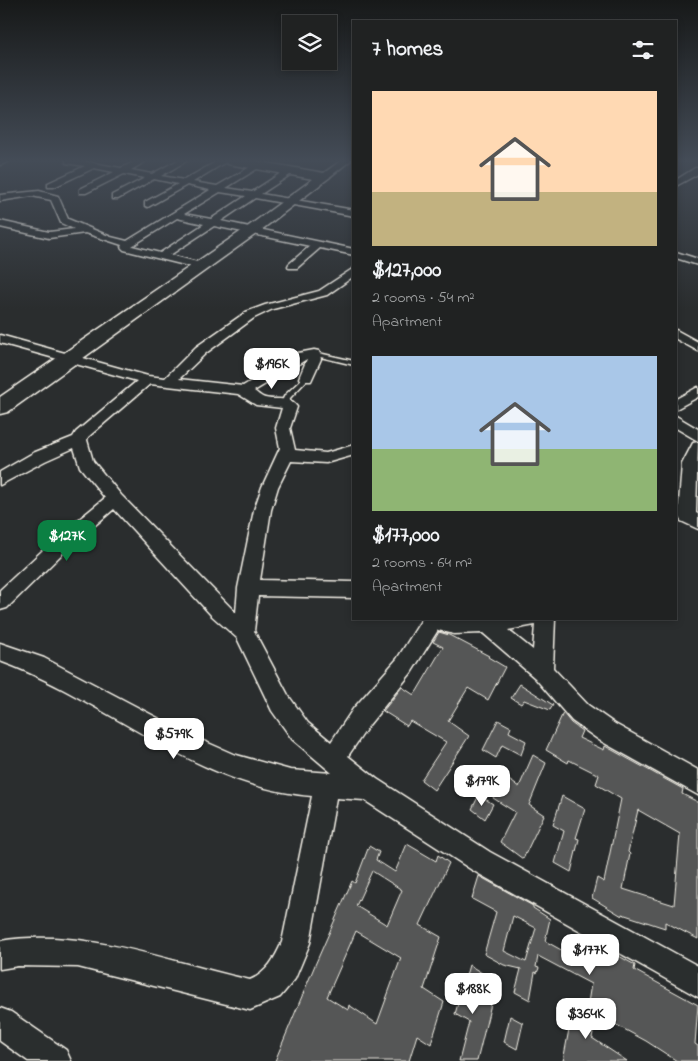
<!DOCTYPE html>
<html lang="en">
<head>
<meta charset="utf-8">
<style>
  :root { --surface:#202222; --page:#2d2f2f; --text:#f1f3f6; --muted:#a2a4a5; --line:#3d3f40; --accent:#0b8043 }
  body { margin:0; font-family:"Indie Flower",sans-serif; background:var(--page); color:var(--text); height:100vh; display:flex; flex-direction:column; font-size:19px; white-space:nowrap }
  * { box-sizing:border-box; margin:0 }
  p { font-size:16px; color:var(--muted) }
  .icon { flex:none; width:28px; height:28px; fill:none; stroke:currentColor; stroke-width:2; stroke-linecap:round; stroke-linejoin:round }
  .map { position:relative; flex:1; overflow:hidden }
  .details { position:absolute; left:352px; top:20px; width:325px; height:600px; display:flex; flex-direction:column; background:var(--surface); border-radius:0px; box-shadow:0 2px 8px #0003,0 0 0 1px var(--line) }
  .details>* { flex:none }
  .tools { position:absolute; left:282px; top:15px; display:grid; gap:10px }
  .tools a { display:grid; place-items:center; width:55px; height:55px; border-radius:0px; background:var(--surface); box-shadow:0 2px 8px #0003,0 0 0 1px var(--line); font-size:25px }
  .price { position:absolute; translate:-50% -42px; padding:0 11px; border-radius:10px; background:#fff; color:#222; font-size:16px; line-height:32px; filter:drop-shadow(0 1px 2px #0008) }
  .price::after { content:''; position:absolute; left:50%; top:30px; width:15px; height:11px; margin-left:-8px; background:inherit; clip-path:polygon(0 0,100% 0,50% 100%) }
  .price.current { background:var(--accent); color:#fff }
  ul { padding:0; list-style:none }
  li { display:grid; align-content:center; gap:10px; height:265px; padding:0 20px }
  li span { display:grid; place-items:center; height:155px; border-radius:0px; color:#555 }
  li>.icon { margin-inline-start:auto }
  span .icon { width:90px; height:90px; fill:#fffc; stroke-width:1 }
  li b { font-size:21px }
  h2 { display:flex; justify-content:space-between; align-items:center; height:60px; padding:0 20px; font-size:21px }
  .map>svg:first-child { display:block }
  .building { fill:#555756; stroke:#f4f1e8; fill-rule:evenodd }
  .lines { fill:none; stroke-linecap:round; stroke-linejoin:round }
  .service-casing { stroke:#f4f1e8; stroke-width:3 }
  .minor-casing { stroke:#f4f1e8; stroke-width:3 }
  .primary-casing { stroke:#f4f1e8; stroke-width:3 }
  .service { fill:#2a2d2e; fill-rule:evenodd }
  .minor { fill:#2a2d2e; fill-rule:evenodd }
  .primary { fill:#2a2d2e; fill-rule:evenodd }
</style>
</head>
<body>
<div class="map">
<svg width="698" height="1061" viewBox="0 0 698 1061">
  <rect width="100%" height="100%" fill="#2a2d2e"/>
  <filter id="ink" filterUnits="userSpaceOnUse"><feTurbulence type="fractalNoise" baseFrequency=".02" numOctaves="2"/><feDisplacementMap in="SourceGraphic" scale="10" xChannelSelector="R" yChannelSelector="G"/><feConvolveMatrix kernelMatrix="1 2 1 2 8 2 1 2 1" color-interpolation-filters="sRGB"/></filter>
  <g filter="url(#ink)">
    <!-- building -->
    <path class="building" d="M439,632L449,635L489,656L488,657L505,667L488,700L468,688L448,721L469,736L434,790L421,780L446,742L410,721L407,726L383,711L402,687L414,695L417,691L443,647L433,642Z
      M520,684L553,705L550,710L524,700L521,704L511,698Z
      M563,713L571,723L582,731L579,738L604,750L605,746L683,789L682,794L698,802V939L665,922V928L622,914V916L592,898L597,878L604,882L621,799L596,784L599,775L569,760L568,763L546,750ZM638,810L680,834L674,905L623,889L630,854L628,852Z
      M498,720L511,727L509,732L526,741L521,755L502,745L496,758L483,750Z
      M533,755L546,763L529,805L544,815L523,859L500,842L515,812L493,798L503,776L519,787Z
      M479,795L493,804L485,819L472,809Z
      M562,796L585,809L576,838L579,839L571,872L555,863L564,831L553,825Z
      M407,844L436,861L438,855L449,863L420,925L441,937L424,989L444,1002L431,1044L417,1035L409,1061H275L315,965L352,881L355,883L369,846L379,852L376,860L395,872ZM372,871L402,890L387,925L356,906ZM356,931L401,958L377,1024L349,1005L348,1010L327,997Z
      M479,876L533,906V908L550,919L545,941L574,957L579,934L635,965L634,970L698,1005L695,1044L698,1046V1061H677L646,1041L587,1009L591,984L538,956L536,967L539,968L537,973L535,972L530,1000L515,992L521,969L504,965L484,954L496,912L472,899ZM513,916L536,928L526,962L504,951Z
      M469,965L482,973L476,996L491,1004L477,1061H459L469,1022L455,1014Z
      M574,1003L596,1016L592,1038L627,1061H563Z
      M510,1016L523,1023L517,1049L504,1042Z"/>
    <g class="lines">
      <!-- service casing -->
      <g class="service-casing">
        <path id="service" d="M314,352L354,361V365L312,355L311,354Z
          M306,376L308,377V379L290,398L288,405H282L281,403L285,395L304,377Z"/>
      </g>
      <!-- minor casing -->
      <g class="minor-casing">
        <path id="minor" d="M0,160H12L0,165Z
          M66,160H77L121,168L138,160H148L131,170L152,174L178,160H188L161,176L184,180L219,160H229L193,182L217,186L257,163L261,165L260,167L226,188L252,192L287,169H293V173L261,194L354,210V216L255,198L221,221L354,249V255L320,248L297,268H289L288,266L289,264L310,246L214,226L170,255L205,264L206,266L205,268L201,269L124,250L121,247L122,245L85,233L49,238L0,227V221L49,232L74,229L61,223L51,200L32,196L0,201V195L39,191L58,196L68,219L111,237L127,241L210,190L187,185L148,207L145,206V202L178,184L154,179L118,199H112V195L145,178L124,174L86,193H80V189L114,172L94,168L54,187H48V183L85,166L66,163ZM220,192L246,196L211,219L184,214ZM177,218L204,224L160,253L132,246Z
          M342,160H351L327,179H321V175Z
          M695,168H698V174L676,186V180Z
          M676,252L698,259V265L676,258Z
          M354,268V276L327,295L273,309L254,318L206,353L179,379L243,386L298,353L314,350L319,351L321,359L311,381H301L299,378L307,359L254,391C257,393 261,397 265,398C277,401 288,395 297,407L290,428L295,450L326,453L354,445V455L326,463L291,461L278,487L271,510L260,580L354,582V598L258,596L254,631L288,695L308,723L331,742L353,709L397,659L422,619H555L553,668L588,705L615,724L698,770V795L599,740L572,721L535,678L483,633L454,634L438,630L411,673L369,725L348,756L377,779L490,852L698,966V997L472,870L364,800L336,798L310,943L295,979L280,997L250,1010L78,967L18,966L0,969V941C85,927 168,962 250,980C267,973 275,958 282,942L312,796C196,787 106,699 0,661V643L44,658L190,735L233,754L290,770L332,773L292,739L272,711L237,638L211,615L114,509L67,549L7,608L0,610V590L55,539L105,498L80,467L74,448L45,461L0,485V472L33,453L73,437L76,432L137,381L0,343V335L148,376L165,378L196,347L246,312L265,305L319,291ZM150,384L238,394L256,405L282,408L276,428L280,448L262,487L254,510L238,588L236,613L121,495L93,461L87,440L88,437ZM535,625L533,650L508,630Z
          M676,330L698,342V351L676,339Z
          M698,387V397L676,409V399Z
          M676,416L698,429V441L676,428Z
          M698,442L696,513L698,514V529L681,521L678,516L682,464L693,443Z
          M0,1008L11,1012L66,1050L71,1061H28L0,1041Z"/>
      </g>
      <!-- primary casing -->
      <g class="primary-casing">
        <path id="primary" d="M222,160H250L324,173L330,177L256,234L8,412L0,414V397L246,228L313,179L228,164Z"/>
      </g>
      <!-- service -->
      <use href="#service" class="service"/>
      <!-- minor -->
      <use href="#minor" class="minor"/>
      <!-- primary -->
      <use href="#primary" class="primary"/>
    </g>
  </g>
  <!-- sky -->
  <linearGradient id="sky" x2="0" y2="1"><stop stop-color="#171919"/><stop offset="0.52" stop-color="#444c57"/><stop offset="1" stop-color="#444c57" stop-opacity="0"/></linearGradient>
  <rect width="698" height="309" fill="url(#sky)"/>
</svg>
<div class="tools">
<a><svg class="icon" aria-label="layers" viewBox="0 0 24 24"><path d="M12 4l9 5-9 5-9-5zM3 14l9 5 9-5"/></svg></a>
</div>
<b class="price" style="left:272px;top:390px">$196K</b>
<b class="price current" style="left:67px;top:562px">$127K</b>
<b class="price" style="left:174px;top:760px">$579K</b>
<b class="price" style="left:482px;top:807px">$179K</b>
<b class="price" style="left:590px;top:976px">$177K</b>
<b class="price" style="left:473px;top:1015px">$188K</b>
<b class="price" style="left:586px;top:1040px">$364K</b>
<section class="details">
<h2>7 homes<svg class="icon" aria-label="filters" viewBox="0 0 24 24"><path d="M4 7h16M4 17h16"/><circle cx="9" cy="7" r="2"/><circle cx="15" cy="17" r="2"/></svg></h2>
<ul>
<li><span style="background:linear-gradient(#ffd9b3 65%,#c2b280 0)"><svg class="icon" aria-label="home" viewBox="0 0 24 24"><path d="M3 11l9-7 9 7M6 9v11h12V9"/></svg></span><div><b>$127,000</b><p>2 rooms · 54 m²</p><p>Apartment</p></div></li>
<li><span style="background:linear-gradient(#a9c7e8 60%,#8fb573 0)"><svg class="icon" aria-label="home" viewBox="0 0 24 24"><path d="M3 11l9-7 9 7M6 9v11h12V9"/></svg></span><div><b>$177,000</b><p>2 rooms · 64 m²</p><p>Apartment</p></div></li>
</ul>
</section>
</div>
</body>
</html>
